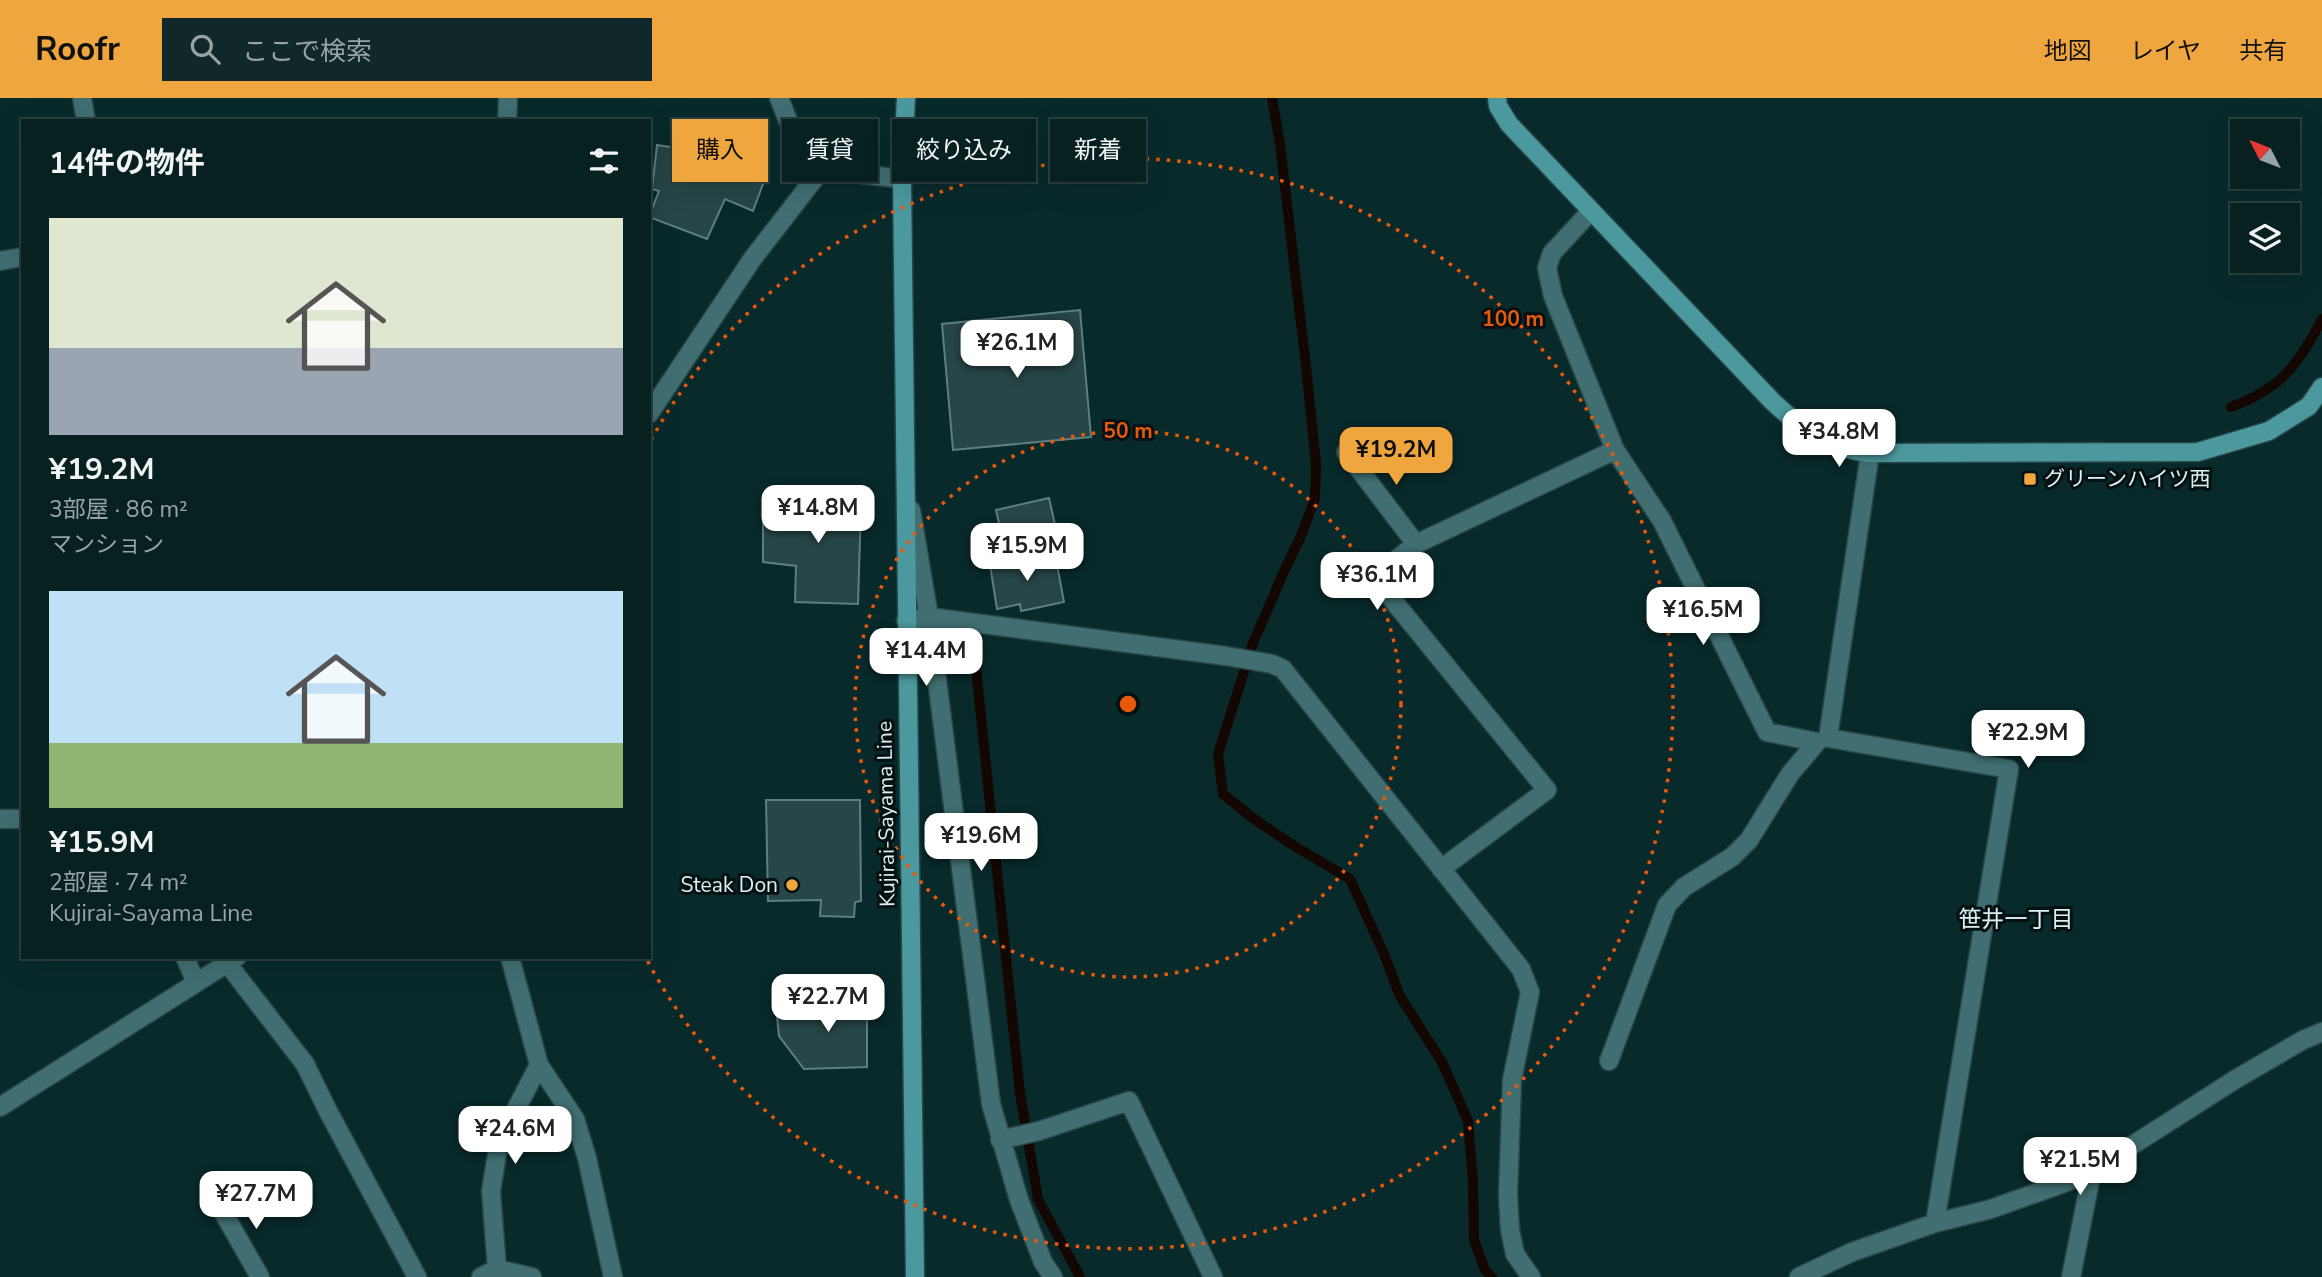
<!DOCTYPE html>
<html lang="ja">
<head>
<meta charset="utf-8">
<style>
  :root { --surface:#072020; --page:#102829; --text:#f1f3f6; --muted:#98a3a5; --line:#283e3e; --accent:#f0a63f }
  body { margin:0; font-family:"Nunito Sans","Noto Sans JP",sans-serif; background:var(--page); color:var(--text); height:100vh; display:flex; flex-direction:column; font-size:26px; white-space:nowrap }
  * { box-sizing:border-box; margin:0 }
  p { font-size:23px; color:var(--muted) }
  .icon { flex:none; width:38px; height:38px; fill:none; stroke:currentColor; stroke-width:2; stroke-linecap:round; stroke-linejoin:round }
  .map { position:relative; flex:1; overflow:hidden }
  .side { position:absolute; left:21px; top:21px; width:630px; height:840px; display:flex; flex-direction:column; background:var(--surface); border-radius:0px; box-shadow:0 7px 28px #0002,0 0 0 2px var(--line) }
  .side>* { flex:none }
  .top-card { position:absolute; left:672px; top:21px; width:665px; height:63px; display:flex; gap:14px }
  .needle { width:46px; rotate:312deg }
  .fabs { position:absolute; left:2230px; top:21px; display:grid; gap:14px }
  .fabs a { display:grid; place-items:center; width:70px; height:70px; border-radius:0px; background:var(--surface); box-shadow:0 7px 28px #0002,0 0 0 2px var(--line); font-size:35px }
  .price { position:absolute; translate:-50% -60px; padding:0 16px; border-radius:14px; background:#fff; color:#222; font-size:23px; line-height:46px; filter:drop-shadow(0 2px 4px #0008) }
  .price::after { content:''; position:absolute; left:50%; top:42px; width:21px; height:16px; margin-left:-10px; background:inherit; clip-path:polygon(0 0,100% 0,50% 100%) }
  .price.selected { background:var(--accent); color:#111 }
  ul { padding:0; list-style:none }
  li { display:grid; align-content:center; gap:14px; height:371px; padding:0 28px }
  li span { display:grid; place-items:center; height:217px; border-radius:0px; color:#555 }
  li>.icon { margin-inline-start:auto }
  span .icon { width:126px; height:126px; fill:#fffc; stroke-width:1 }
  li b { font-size:30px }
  h2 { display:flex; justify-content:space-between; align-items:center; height:84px; padding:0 28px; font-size:30px }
  .pill { padding:0 24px; border-radius:0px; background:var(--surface); box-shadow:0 7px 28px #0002,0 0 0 2px var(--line); font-size:24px; line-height:63px }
  .pill.selected { background:var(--accent); color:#111 }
  header { display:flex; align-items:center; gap:42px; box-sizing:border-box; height:98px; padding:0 35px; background:var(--accent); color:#111 }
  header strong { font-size:33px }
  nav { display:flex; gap:38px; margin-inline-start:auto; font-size:24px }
  .search { width:490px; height:63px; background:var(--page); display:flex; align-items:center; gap:18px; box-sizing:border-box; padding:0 24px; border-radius:0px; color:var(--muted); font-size:26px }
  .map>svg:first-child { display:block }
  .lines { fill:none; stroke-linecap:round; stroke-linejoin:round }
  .stream { stroke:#140600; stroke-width:10 }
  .building { fill:#274647; stroke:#5e7f81; stroke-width:2 }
  .lane-casing { stroke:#274647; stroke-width:21 }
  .street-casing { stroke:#274647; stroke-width:21 }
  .secondary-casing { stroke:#274647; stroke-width:21 }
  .lane { stroke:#416f71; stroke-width:18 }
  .street { stroke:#416f71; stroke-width:18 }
  .secondary { stroke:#4b999e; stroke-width:18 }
  .ring { fill:none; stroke:#e8590c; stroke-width:3.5; stroke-dasharray:3.5 7 }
  .poi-dot { fill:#f0a63f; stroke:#041011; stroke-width:2.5 }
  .labels { text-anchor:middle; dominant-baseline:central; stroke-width:6; stroke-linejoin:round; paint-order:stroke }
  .poi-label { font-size:21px; fill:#deeff0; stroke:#041011; text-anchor:start }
  .street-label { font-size:21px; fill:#deeff0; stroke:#041011 }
  .neighbourhood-label { font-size:23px; fill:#deeff0; stroke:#041011 }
  .centre { fill:#e8590c; stroke:#041011; stroke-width:3.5 }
  .ring-label { font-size:21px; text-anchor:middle; font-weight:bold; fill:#e8590c; stroke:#041011; stroke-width:6; stroke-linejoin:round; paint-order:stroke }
</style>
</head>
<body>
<header>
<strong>Roofr</strong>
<div class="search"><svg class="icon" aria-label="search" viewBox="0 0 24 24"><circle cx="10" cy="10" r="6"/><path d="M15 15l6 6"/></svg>ここで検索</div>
<nav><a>地図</a><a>レイヤ</a><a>共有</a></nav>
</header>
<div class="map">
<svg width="2322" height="1179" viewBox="0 0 2322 1179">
  <rect width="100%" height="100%" fill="#092a2b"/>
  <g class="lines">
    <!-- stream -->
    <path class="stream" d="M1272,0L1280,46L1306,268L1316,366L1315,401L1300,440L1286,469L1253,545L1218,656L1223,696L1254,721L1291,746L1350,781L1384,856L1400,898L1443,966L1468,1023L1473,1084L1474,1142L1485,1172L1492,1179
      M2231,309C2281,291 2299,266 2322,221
      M973,542L1020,995L1038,1101L1080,1179"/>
  </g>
  <!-- building -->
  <path class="building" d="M657,47L711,55L767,75L753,113L725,101L707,141L649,119L659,93L652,91Z
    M1080,212L1091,339L953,352L942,226Z
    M827,392L859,395L857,406L861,407L858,506L795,504L796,468L763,464V415L779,417V396L827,403Z
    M1049,400L1058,440L1020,449L1022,457L1007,460L996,412Z
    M1055,456L1064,504L1021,513L1020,506L997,511L990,467Z
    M766,702H860L861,803L855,804L854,819L820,818L821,802L768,803Z
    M867,899V969L804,971L779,938L777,919L834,901Z"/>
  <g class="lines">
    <!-- lane casing -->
    <g class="lane-casing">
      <path id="lane" d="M227,865L305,966"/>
    </g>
    <!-- street casing -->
    <g class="street-casing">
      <path id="street" d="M82,0L86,23
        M779,0L801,55L822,71L902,81
        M507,23L508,0
        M1591,113L1552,155L1547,170L1553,198L1615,352L1662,423L1767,634L1817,644L1790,676L1749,742L1732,759L1684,789L1667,807L1609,963
        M0,163L23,159
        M649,316L753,160L822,71
        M1346,354L1416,446
        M1870,355L1828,640L2009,671L1935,1125
        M911,412L929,519L991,1006L1019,1102L1043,1164L1053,1179
        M906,523L929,519L1226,558L1272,566L1283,571L1521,871L1530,894L1512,982L1508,1097L1510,1132L1515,1156L1531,1179
        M0,721H23
        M1441,771L1547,692L1374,479L1416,446L1615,352
        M185,859L196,885
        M510,859L539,967L575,1021L587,1060L613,1179
        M305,966L328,1013L417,1179
        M0,1009L237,859
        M1000,1042L1039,1033L1129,1003L1213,1179
        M219,1107L260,1179
        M497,1171L491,1093L499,1044L539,967
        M481,1179L497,1171L532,1179
        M1799,1179L1852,1154L1935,1125L1991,1111L2064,1085L2092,1073L2236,981L2303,942L2322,934
        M2071,1179L2092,1073"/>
    </g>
    <!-- secondary casing -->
    <g class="secondary-casing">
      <path id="secondary" d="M906,0L902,81L915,1179
        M1497,0L1498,8L1509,26L1772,303C1804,333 1826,350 1870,355L2198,354L2269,333L2309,308L2322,289"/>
    </g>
    <!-- lane -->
    <use href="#lane" class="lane"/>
    <!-- street -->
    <use href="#street" class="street"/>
    <!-- secondary -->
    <use href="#secondary" class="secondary"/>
  </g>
  <!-- distance rings -->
  <g class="ring">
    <circle cx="1128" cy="606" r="273"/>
    <path d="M651 342A545 545 0 1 1 647 862"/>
  </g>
  <!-- markers -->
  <g class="poi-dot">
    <rect x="2023" y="374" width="14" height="14" rx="3.5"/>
    <circle cx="792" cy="787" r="7"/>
  </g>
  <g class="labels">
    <!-- poi labels -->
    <g class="poi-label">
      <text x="2044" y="381">グリーンハイツ西</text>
      <text x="778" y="787" text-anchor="end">Steak Don</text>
    </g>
    <!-- street labels -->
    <g class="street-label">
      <text transform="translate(886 716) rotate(-91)">Kujirai-Sayama Line</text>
    </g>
    <!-- neighbourhood labels -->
    <g class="neighbourhood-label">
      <text x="2016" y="821">笹井一丁目</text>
    </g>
  </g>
  <circle cx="1128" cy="606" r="10" class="centre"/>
  <g class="ring-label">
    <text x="1513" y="228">100 m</text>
    <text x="1128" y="340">50 m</text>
  </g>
</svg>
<div class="fabs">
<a><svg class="needle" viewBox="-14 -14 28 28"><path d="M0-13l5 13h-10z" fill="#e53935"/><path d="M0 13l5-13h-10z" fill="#98a3a5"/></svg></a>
<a><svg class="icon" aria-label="layers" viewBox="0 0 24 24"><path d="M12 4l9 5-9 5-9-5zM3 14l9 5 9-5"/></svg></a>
</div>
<b class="price" style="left:1017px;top:282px">¥26.1M</b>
<b class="price" style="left:1839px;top:371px">¥34.8M</b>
<b class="price selected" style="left:1396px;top:389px">¥19.2M</b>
<b class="price" style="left:818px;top:447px">¥14.8M</b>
<b class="price" style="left:1027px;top:485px">¥15.9M</b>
<b class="price" style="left:1377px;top:514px">¥36.1M</b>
<b class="price" style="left:1703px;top:549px">¥16.5M</b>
<b class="price" style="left:926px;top:590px">¥14.4M</b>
<b class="price" style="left:2028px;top:672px">¥22.9M</b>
<b class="price" style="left:981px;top:775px">¥19.6M</b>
<b class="price" style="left:828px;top:936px">¥22.7M</b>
<b class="price" style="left:515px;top:1068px">¥24.6M</b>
<b class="price" style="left:2080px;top:1099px">¥21.5M</b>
<b class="price" style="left:256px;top:1133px">¥27.7M</b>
<div class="top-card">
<a class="pill selected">購入</a>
<a class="pill">賃貸</a>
<a class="pill">絞り込み</a>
<a class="pill">新着</a>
</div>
<section class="side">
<h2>14件の物件<svg class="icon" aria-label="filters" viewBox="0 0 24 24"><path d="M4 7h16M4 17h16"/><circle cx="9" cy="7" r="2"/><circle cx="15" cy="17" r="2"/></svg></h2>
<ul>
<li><span style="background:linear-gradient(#dfe7d0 60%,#9aa5b1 0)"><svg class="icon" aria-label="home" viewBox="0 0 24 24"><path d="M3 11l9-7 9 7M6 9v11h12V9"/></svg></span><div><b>¥19.2M</b><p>3部屋 · 86 m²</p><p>マンション</p></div></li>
<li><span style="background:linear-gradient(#bfe0f5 70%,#8fb573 0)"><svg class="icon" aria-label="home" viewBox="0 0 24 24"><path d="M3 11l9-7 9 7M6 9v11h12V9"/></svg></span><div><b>¥15.9M</b><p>2部屋 · 74 m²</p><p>Kujirai-Sayama Line</p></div></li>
</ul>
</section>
</div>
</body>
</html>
